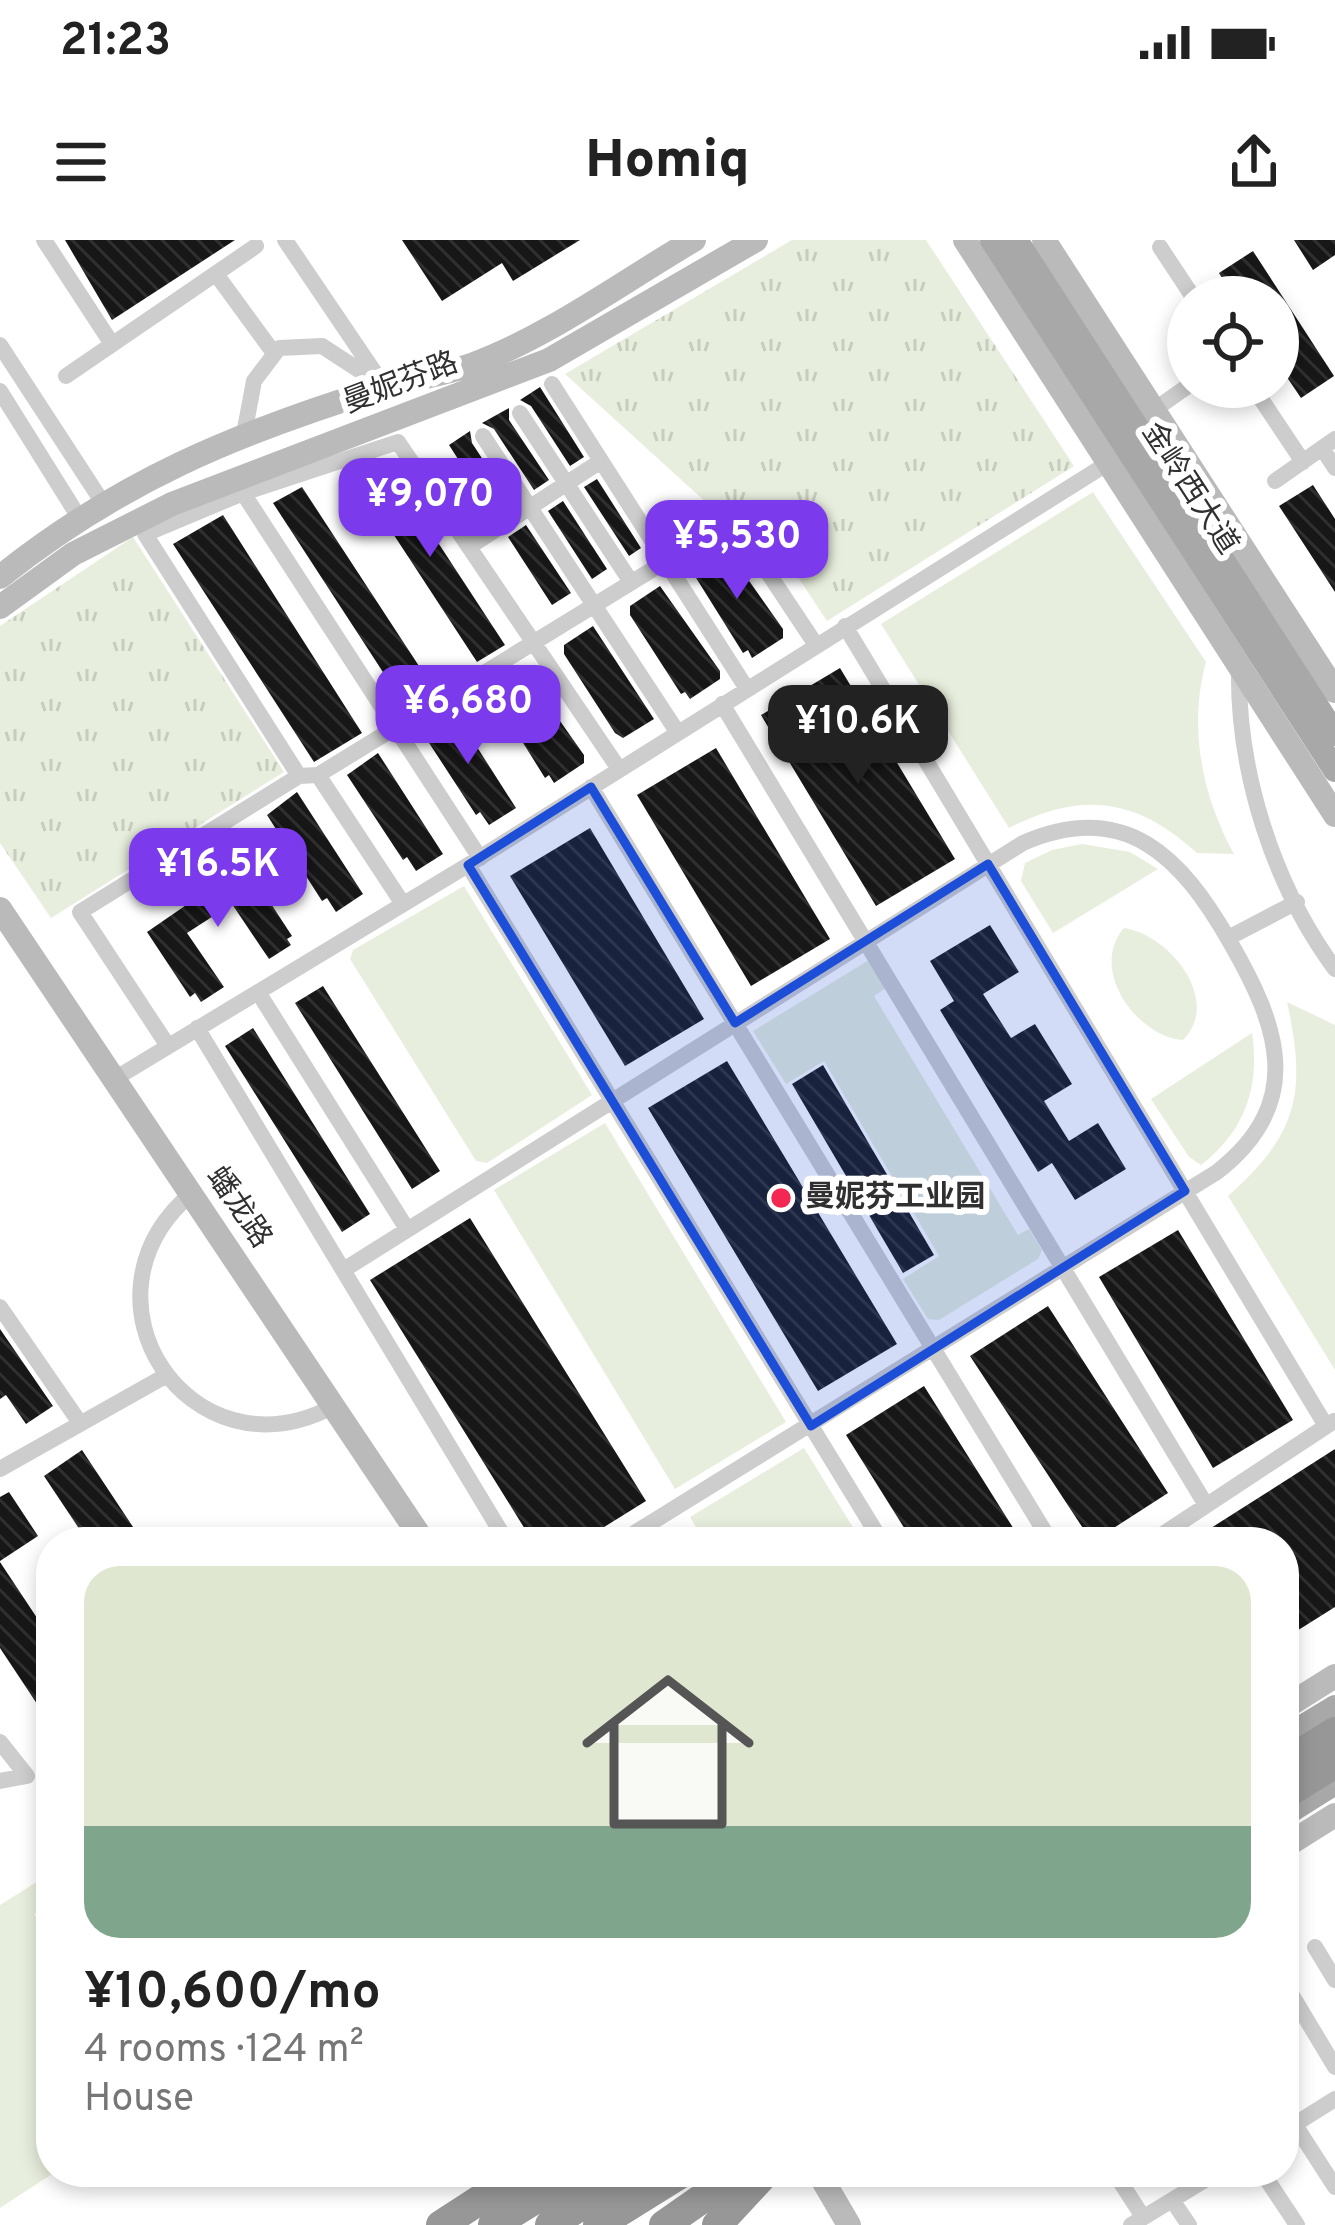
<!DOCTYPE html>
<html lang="en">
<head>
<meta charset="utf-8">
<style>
  :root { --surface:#fff; --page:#f2f2f2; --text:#222; --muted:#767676; --accent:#7c3aed }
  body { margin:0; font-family:Overpass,"Noto Sans SC",sans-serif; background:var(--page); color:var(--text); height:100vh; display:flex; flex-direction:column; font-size:45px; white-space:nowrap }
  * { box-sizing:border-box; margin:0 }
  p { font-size:39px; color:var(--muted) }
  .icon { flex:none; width:66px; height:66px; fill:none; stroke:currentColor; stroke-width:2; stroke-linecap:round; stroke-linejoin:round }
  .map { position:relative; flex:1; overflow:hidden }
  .side { position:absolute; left:36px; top:1287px; width:1263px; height:660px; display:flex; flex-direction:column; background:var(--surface); border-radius:48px; box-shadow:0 6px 18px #0003 }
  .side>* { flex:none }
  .controls { position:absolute; left:1167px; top:36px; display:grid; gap:24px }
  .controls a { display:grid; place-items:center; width:132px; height:132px; border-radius:50%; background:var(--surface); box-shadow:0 6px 18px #0003; font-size:60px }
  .price { position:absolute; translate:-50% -102px; padding:0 27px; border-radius:24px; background:var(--accent); color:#fff; font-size:39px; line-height:78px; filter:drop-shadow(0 3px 6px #0008) }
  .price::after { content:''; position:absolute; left:50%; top:72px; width:36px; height:27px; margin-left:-18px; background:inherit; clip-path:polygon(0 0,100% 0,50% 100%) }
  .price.current { background:#222; color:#fff }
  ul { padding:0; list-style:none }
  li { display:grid; align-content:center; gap:24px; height:636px; padding:0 48px }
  li span { display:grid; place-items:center; height:372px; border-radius:36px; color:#555 }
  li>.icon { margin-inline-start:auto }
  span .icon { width:216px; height:216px; fill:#fffc; stroke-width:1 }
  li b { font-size:51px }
  .status { display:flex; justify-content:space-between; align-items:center; height:84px; padding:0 60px; background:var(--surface); direction:ltr }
  .status svg { height:33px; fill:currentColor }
  header { display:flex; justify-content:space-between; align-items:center; height:156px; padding:0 48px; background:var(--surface); font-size:54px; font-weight:800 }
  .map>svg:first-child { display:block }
  .green { fill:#e8eedd }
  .park { fill:url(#park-tufts) }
  .building { fill:url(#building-back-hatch) }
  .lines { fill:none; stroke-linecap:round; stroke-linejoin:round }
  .street { stroke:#cdcdcd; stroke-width:16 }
  .secondary { stroke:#bababa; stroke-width:24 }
  .primary { stroke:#a8a8a8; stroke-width:24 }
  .highway { stroke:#979797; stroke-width:30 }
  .marked { fill:#1d4ed8; fill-opacity:0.2; stroke:#1d4ed8; stroke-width:9; stroke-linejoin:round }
  .poi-dot { fill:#f32751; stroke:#fff; stroke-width:4.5 }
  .labels { text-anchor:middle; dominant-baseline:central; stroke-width:12; stroke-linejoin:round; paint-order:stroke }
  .street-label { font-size:30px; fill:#303030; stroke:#fff }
  .poi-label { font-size:30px; font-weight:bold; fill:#303030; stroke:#fff; text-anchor:start }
</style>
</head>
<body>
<div class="status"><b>21:23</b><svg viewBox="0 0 49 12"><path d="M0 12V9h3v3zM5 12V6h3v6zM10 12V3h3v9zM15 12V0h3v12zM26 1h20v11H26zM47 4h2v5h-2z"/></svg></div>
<header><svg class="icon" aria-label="menu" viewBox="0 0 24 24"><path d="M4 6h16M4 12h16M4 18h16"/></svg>Homiq<svg class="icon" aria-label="share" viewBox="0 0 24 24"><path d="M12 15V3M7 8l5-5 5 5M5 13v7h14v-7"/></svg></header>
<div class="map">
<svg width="1335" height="1985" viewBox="0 0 1335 1985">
  <defs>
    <pattern id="park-tufts" width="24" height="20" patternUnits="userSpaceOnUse" patternTransform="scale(3)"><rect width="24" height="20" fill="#e8eedd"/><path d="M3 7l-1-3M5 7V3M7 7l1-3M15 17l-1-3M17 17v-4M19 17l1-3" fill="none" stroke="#c7ccbe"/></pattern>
    <pattern id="building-back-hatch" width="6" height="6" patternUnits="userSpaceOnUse" patternTransform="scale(3)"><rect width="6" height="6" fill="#171717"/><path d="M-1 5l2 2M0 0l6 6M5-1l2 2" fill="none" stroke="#303030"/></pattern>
  </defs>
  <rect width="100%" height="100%" fill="#fff"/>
  <!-- green -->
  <path class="green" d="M1093,252L1206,422C1188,487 1202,556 1234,614L1197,613C1136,557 1081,551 1009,588L881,384Z
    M1082,604L1130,612L1158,629L1053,693L1021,641L1025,623L1052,610Z
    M464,646L592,855L487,923L476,921L350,719L353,710Z
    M1124,688C1168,694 1223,759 1183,800C1137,797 1088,729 1124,688Z
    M869,720L886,748L874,756L1018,995L1029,989L1042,1010L1038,1019L939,1080L928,1079L903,1039L939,1016L824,821L786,844L753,791Z
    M1287,762L1335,785V1130L1228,956C1298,894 1307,853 1287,762Z
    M1252,793C1260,847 1245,891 1201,925L1189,917L1151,859Z
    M605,883L786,1182L675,1249L494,950Z
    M804,1208L862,1302H705L690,1277Z
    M51,1633V1667L34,1674L51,1700L55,1932L0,1968V1665Z"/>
  <!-- park -->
  <path class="park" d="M792,0H926L1074,226L827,381C795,333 768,282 710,266L565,134Z
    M133,297L284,532L51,678L0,603V386Z"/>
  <!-- building -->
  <path class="building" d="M65,0H235L112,80Z
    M402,0H580L513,41L502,23L442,61Z
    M1294,0H1335V15L1313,30Z
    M1253,11L1334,136L1301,158L1278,124V57H1234L1219,33Z
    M540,147L584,217L570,226L531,166L520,160Z
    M509,168V180L549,240L534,250L494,189L482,183Z
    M470,191L472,203L512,264L494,275L449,205Z
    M384,220L505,405L477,422L354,234Z
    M597,239L641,308L629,316L584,247Z
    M1313,245L1335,279V352L1279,266Z
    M302,247L434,449L405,466L273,263Z
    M563,261L607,329L592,339L548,271Z
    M223,275L362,493L314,522L173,304Z
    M526,285L571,353L552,365L508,297Z
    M723,304L783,389V398L752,418L748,410L743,413L693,333L692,324Z
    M660,346L720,431V439L690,459L685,452L681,454L630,375V366Z
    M593,386L654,479L623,498L615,493L564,414V405Z
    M840,428L955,619L876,666L761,475Z
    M524,430L584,515V523L554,543L549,535L545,538L495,458L494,449Z
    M452,468L516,568L489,585L480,572L476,575L420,489Z
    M716,508L830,699L751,746L637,555Z
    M378,513L443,614L416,631L407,617L403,620L347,535Z
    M297,552L363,654L336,672L327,658L322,661L267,575Z
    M590,588L704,779L625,826L510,636Z
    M240,628L243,634L249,630L292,696L287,699L291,705L269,719L232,664L187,693L224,747L201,762L195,753L190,757L147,692Z
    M990,685L1019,732L983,754L1011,798L1035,784L1072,844L1044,861L1069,901L1098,883L1126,929L1075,960L1052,923L1038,932L940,770L954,761L930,721Z
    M323,746L440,931L412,949L295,763Z
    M253,788L370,974L342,992L225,806Z
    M727,821L897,1104L818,1151L648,868Z
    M823,825L934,1015L903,1033L792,844Z
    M470,978L646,1261L580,1302H533L370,1040Z
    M1178,990L1293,1180L1213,1228L1099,1037Z
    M1048,1066L1168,1253L1092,1302L970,1116Z
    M0,1089L53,1166L26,1184L6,1155L0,1159Z
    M924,1146L1022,1302H913L846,1195Z
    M1335,1209V1367L1284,1399V1302H1189Z
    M82,1210L143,1302H88L44,1236Z
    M9,1252L38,1296L0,1321V1257Z
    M0,1322L51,1399V1485L0,1408Z"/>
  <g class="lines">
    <!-- street -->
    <path class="street" d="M44,0L112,104
      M285,0L375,133
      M1160,7L1193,57
      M216,34L273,112
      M0,105L103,263
      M66,136L256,6
      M552,144L747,449
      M1253,147L1303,222
      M0,151L80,279
      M1154,170L1188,146
      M520,173L631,342
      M244,194L254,141L279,108L322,106L385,147
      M483,196L678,493
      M1322,208L1335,228
      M1275,241L1335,199
      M243,253L480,618
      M469,307L601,221
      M845,386L1326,1186
      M1239,427C1237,531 1273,645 1335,729
      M722,464L1206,1265
      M318,535L403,664
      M299,536L145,294L243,253L398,202L619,529
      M591,547L1051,1302
      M468,625L882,1302
      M1228,698L1297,662
      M258,752L407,989
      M197,788L507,1302
      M168,806L80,672L299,536L318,535L733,280L816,405
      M116,838L468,625L1113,220
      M192,953C67,1058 190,1243 334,1166
      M345,1029L1023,603C1126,558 1182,618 1230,702C1278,785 1307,862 1217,932L620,1302
      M0,1067L80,1183
      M0,1229L167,1135
      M1151,1302L1334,1181
      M0,1502L27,1536L0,1541
      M1315,1707L1335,1740
      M1284,1742L1335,1827
      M1284,1868L1335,1947
      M1284,1891L1335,1859
      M1114,1932L1143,1977
      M1262,1932L1297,1985
      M1172,1960L1189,1985
      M1131,1985L1218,1932"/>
    <!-- secondary -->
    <path class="secondary" d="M965,0L1335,575
      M1044,0L1335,451
      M0,337C120,241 236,193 382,148C411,139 442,135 471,125C550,96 622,42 694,0
      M0,367L73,314L172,264L549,120L756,0
      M0,669L424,1302
      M1284,1468L1335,1436
      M1284,1607L1335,1575
      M818,1932L849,1985"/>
    <!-- primary -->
    <path class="primary" d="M992,0L1335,530
      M1016,0L1335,494
      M1284,1498L1335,1467
      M1284,1575L1335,1543"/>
    <!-- highway -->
    <path class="highway" d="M1284,1524L1335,1492
      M1284,1555L1335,1523
      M441,1985L523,1932
      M493,1985L579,1932
      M550,1985L634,1932
      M598,1985L683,1932
      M664,1985L740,1932
      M717,1985L766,1932"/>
  </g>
  <!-- marked area -->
  <path class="marked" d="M591,547L735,783L988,624L1185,951L811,1186L468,625Z"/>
  <!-- markers -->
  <circle class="poi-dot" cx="781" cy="958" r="12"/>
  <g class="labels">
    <!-- street labels -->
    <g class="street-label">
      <text transform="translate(401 144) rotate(-21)">曼妮芬路</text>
      <text transform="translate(1189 249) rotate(57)">金岭西大道</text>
      <text transform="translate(238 968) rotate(56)">蟠龙路</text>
    </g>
    <!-- poi labels -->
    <g class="poi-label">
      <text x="805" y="958">曼妮芬工业园</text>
    </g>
  </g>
</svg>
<div class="controls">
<a><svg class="icon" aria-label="locate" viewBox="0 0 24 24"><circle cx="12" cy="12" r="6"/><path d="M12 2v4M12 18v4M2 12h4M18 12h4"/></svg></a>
</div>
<b class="price" style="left:430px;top:320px">¥9,070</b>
<b class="price" style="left:737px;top:362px">¥5,530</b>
<b class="price" style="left:468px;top:527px">¥6,680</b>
<b class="price current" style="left:858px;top:547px">¥10.6K</b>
<b class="price" style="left:218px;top:690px">¥16.5K</b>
<section class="side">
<ul>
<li><span style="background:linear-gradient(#dfe7d0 70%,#7fa58c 0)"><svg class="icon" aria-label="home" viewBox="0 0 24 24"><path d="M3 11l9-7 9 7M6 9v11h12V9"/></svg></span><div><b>¥10,600/mo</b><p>4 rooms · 124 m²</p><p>House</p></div></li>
</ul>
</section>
</div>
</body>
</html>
